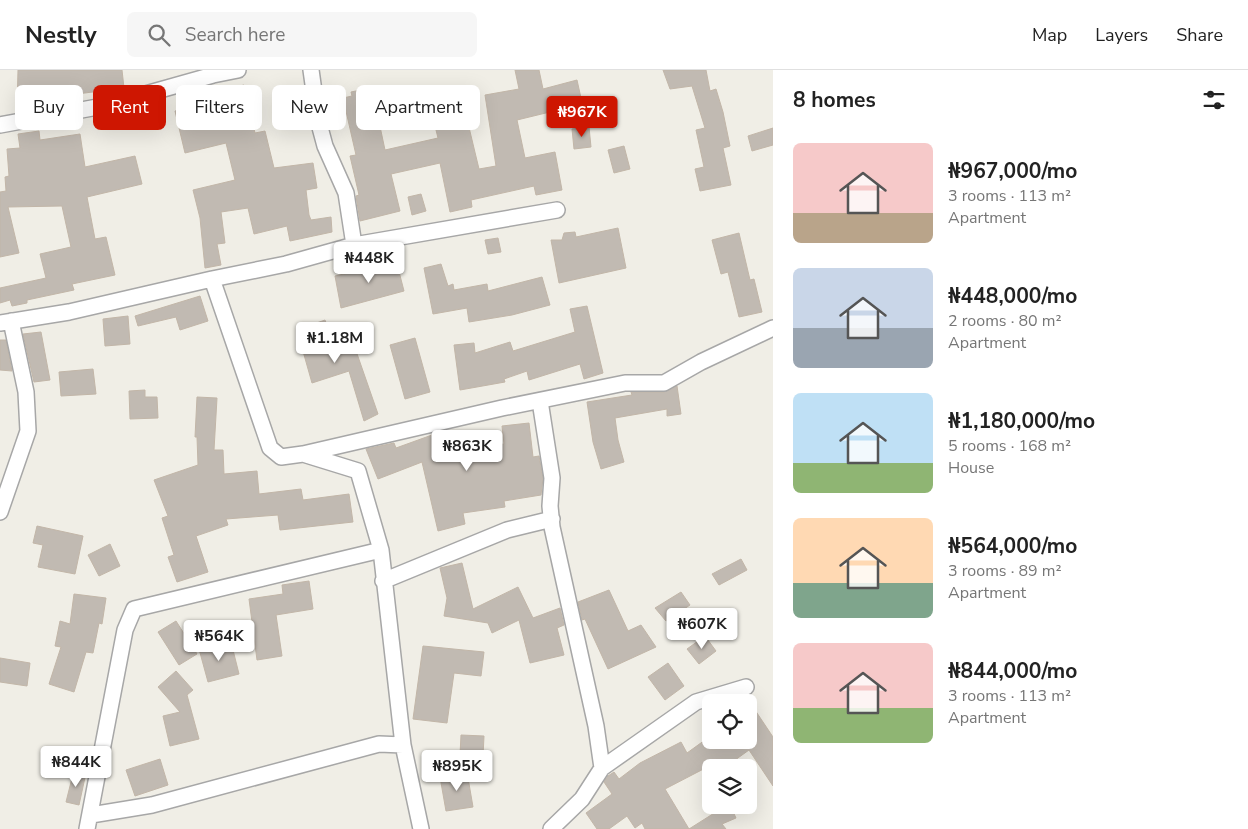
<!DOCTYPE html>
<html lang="en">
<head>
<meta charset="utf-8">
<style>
  :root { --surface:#fff; --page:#f6f6f6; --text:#222; --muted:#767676; --line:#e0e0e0; --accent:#ce1601 }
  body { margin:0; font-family:"Nunito Sans",sans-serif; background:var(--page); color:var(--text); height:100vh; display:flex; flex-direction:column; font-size:19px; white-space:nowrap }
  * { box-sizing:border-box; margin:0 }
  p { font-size:16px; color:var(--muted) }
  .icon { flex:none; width:28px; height:28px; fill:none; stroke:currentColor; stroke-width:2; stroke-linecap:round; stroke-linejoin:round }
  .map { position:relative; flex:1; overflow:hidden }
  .drawer { display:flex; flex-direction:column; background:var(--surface); width:475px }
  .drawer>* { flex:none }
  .top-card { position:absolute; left:15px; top:15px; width:475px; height:45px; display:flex; gap:10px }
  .buttons { position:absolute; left:702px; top:624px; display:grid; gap:10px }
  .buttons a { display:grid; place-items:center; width:55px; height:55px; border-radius:8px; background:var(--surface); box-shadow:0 5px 20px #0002; font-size:25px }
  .price { position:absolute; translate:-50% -42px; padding:0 11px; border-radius:5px; background:#fff; color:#222; font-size:16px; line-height:32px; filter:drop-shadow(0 1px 2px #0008) }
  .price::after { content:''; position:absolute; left:50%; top:30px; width:15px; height:11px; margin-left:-8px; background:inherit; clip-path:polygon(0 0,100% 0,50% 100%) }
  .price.on { background:var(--accent); color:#fff }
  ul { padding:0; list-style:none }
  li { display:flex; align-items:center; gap:15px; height:125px; padding:0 20px }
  li span { display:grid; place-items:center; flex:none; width:140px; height:100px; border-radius:8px; color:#555 }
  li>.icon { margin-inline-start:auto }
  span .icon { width:60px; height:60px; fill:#fffc; stroke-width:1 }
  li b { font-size:21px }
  h2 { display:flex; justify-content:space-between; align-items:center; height:60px; padding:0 20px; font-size:21px }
  .chip { padding:0 18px; border-radius:8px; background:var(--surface); box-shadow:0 5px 20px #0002; font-size:18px; line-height:45px }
  .chip.on { background:var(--accent); color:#fff }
  header { display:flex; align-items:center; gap:30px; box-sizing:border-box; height:70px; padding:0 25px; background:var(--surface); border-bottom:1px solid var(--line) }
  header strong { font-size:24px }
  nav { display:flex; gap:28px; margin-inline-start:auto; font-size:18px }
  .search { width:350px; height:45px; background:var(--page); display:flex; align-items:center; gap:12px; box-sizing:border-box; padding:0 18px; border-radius:8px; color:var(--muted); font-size:19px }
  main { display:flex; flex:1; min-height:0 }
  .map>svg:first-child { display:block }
  .building { fill:#c1bab2; stroke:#c2b6a8 }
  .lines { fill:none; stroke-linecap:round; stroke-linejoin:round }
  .street-casing { stroke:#a7a7a7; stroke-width:18 }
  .street { stroke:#fff; stroke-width:15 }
</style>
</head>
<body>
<header>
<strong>Nestly</strong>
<div class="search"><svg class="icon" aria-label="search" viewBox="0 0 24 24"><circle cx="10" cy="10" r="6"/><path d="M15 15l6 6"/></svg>Search here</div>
<nav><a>Map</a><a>Layers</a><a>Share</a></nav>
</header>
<main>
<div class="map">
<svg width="773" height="759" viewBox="0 0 773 759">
  <rect width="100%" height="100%" fill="#f0eee6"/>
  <!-- building -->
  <path class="building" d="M18,0H122L124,18L77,24V29L35,28V39H17Z
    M515,0H539L543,19L577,10L581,28L553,36L554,41L517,50L525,88L555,82L562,120L536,125L534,116L471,130L472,137L450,142L440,93L391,104L400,141L360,151L356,126L359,125L350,86L356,85L343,28L352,26L351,22L365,19L372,48L378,47L385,80L438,68L428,28L460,20L479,99L496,96L485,25L519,19Z
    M663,0H706L710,21L716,19L723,42L730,76L723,78L731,115L700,121L695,99L704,97L696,60L705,58L692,16L670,19Z
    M244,15L255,63L265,61L274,98L313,93L317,118L306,120L309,145L311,150L331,147L332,162L290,171L287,156L254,164L248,138L221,142L225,173L217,174L221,195L205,198L200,148L193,120L235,110L226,73L185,83L175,41L207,34L206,24Z
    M589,57L591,77L574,79L572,59Z
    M773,58V75L752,81L748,66Z
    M39,61L40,70L80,64L85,97L135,86L142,114L87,127L95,169L106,167L115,205L72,214L74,220L27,230V233L12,236L10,230L0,233V218L46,208L40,184L71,177L62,136L8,137L19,183L0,187V122L6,121L5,107L9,106L7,79L20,78L18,64Z
    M624,76L630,99L614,103L608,80Z
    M421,124L426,141L412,145L408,127Z
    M618,158L626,198L559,213L551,170H562L564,163L575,162L576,167Z
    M739,163L750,210L754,209L762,242L739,247L728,202L721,204L712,170Z
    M498,168L501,182L488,184L485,170Z
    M396,190L404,221L341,238L335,206L371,198V196Z
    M441,194L448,216L453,214L454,220L487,214L488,221L542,207L550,235L512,245L469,252L467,238L433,244L424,198Z
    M200,226L208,251L180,260L176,247L138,256L135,246Z
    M587,236L603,303L584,309L580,294L529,310L527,301L504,309L505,312L460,320L454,275L474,273L475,283L510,272L513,281L575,262L570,239Z
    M128,246L130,274L105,276L103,249Z
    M325,250L338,285L355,278L378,344L364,351L349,301L312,313L297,260Z
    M41,262L50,310L34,312L23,264Z
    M415,268L430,322L405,329L390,275Z
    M0,270H6L12,301L0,300Z
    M93,299L96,324L61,326L59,302Z
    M677,316L681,344L667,346V339L615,348L618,370L624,392L601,399L593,372L587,332L632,325L631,322H664Z
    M145,320V327H157L158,348L130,349L129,321Z
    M197,327L217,328L214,380H223L224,404L257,401L259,424L301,419L303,430L349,424L353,452L280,460L278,445L226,449L228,455L196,466L208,502L177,512L168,487L174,485L162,448L168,446L154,410L198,395L197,367H195Z
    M529,353L533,387L539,386L543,408L541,425L504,431L505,437L463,443L465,454L438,461L422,392L378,409L366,379L394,373L396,378L432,365L450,363L456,380L504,374L502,356Z
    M37,456L83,466L75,504L38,497L43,475L33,473Z
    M110,474L120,496L99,506L88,485Z
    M741,489L747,500L719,515L712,504Z
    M462,493L473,539L518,517L533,548L560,538L564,555L557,558L564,585L530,593L519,550L492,563L488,553L444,546L447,528L440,498Z
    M309,511L313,539L276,545L282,586L257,590L249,529L283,524L282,515Z
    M609,520L628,561L641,555L656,577L608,599L585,549L582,550L578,532Z
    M681,522L690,535L666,551L655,538Z
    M74,524L106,528L102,554L99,553L93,583L86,582L74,622L49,614L61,577L55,576L60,551L70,554Z
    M176,551L197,584L179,595L158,562Z
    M705,566L716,581L699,594L687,579Z
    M231,572L239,604L208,612L199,579Z
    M423,576L484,582L481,606L454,603L447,653L413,649Z
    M0,588L30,593L27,616L0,612Z
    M668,593L684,616L665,630L648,607Z
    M176,601L193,620L187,625L199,669L170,676L163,646L180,642L158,617Z
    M749,631L773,667V716L749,680L724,698H721L717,692L665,719L689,759H645L642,753L635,758L627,746L609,759H597L586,743L612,724L604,712L608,706L614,702L619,709L640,693L681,672L687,683L705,670H749Z
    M461,665L484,666L483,686L460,685Z
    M160,689L168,715L135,726L126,700Z
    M74,700L86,703L79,735L66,732Z
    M467,702L473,737L446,741L440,707Z
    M727,735H730L736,748L722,754L726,759H689Z"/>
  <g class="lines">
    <!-- street casing -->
    <g class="street-casing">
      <path id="street" d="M311,0L318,50L325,76L346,123L354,175
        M0,55L103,36L213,5L238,0
        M212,209L270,378L281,387L303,384L358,401L381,480L403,675L421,759
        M0,253L69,242L212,209L286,194L354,175L557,140
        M540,331L552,408L550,436L552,457L596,656L602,698
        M303,384L502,338L625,313H664L701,292L773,258
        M0,442L28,361L26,322L11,251
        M383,511L507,460L552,449
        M91,745L152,735L379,674L403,675
        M87,759L125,560L134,539L381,480
        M551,759L582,729L602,698L696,632L746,617"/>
    </g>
    <!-- street -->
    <use href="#street" class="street"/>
  </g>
</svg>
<div class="buttons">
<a><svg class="icon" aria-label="locate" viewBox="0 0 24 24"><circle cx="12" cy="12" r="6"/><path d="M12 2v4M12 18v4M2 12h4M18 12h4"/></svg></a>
<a><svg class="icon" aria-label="layers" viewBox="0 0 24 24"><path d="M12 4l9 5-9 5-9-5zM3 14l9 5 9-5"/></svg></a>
</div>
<b class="price on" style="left:582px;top:68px">₦967K</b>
<b class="price" style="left:369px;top:214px">₦448K</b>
<b class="price" style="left:335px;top:294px">₦1.18M</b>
<b class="price" style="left:467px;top:402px">₦863K</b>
<b class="price" style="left:702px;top:580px">₦607K</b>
<b class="price" style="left:219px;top:592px">₦564K</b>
<b class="price" style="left:76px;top:718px">₦844K</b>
<b class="price" style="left:457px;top:722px">₦895K</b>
<div class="top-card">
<a class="chip">Buy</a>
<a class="chip on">Rent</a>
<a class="chip">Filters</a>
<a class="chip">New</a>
<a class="chip">Apartment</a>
</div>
</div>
<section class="drawer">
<h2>8 homes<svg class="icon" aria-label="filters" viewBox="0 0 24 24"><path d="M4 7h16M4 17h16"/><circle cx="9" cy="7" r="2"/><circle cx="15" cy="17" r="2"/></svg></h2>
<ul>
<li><span style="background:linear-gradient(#f6c9c9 70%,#b9a48a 0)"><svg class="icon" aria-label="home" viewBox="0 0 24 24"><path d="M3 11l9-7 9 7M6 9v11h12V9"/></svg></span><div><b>₦967,000/mo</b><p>3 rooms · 113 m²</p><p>Apartment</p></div></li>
<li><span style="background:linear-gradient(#c9d6e8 60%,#9aa5b1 0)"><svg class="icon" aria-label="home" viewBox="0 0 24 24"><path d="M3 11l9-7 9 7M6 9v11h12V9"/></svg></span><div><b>₦448,000/mo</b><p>2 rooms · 80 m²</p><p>Apartment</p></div></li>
<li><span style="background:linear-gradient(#bfe0f5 70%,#8fb573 0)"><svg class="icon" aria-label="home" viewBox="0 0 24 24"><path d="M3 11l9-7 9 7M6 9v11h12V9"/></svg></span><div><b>₦1,180,000/mo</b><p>5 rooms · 168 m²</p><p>House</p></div></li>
<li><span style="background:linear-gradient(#ffd9b3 65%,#7fa58c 0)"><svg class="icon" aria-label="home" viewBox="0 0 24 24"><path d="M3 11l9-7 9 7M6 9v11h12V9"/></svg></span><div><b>₦564,000/mo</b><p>3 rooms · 89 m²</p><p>Apartment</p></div></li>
<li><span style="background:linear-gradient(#f6c9c9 65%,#8fb573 0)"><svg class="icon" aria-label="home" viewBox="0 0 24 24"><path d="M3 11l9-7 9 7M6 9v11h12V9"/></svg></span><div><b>₦844,000/mo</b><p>3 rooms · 113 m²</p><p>Apartment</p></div></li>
</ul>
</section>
</main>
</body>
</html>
